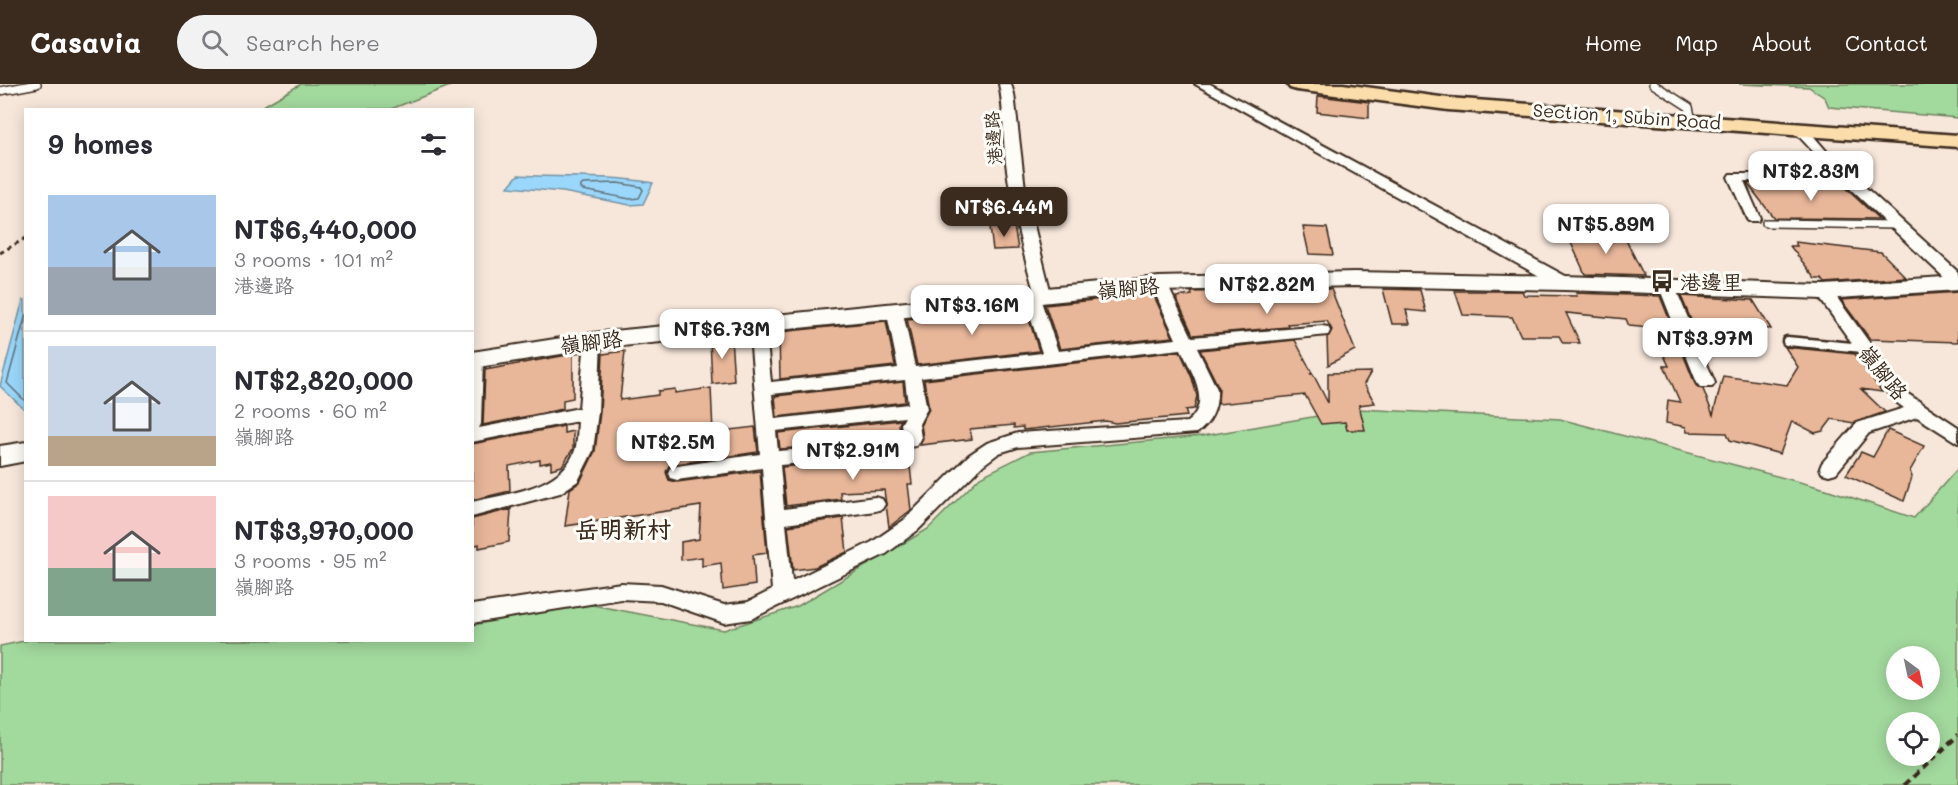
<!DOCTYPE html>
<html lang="en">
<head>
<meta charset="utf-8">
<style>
  :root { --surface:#fff; --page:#f2f2f3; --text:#2b2b33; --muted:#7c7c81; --line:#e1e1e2; --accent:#3b2a1e }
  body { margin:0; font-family:Mali,"LXGW WenKai TC",sans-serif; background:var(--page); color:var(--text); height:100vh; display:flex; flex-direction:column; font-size:22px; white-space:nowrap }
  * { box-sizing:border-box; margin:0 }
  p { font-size:20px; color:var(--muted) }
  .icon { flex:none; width:33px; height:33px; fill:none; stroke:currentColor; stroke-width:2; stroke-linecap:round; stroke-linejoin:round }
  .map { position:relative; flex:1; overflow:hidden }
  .sheet { position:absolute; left:24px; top:24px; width:450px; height:534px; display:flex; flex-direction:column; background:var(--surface); border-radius:0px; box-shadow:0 3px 15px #0003 }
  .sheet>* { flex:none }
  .needle { width:39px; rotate:147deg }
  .buttons { position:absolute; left:1886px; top:562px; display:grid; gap:12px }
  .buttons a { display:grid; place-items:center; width:54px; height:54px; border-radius:50%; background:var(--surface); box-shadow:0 3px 15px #0003; font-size:30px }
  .price { position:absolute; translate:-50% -51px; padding:0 14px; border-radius:12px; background:#fff; color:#222; font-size:20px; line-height:39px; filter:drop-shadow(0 2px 3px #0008) }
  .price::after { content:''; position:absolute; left:50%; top:36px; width:18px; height:14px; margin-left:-9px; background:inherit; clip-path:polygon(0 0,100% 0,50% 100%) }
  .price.on { background:var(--accent); color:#fff }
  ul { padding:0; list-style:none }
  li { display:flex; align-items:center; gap:18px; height:150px; padding:0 24px }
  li+li { border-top:2px solid var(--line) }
  li span { display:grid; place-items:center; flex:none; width:168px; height:120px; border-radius:0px; color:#555 }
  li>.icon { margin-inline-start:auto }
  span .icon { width:72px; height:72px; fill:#fffc; stroke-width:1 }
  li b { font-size:26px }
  h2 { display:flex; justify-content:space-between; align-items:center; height:72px; padding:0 24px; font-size:26px }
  header { display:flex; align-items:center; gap:36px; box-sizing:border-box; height:84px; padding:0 30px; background:var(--accent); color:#fff }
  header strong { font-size:28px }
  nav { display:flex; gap:33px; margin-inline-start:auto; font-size:21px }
  .search { width:420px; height:54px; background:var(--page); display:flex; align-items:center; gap:15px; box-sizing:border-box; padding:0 21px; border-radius:33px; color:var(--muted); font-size:22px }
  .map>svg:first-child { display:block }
  .green { fill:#a2d99d; stroke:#6e825e; stroke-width:1.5; fill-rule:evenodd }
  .water { fill:#9ad7fb; stroke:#7492a3; stroke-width:1.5 }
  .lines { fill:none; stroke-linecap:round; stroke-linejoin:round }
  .shore { stroke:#616f76; stroke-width:1.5 }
  .building { fill:#e8b699; stroke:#3b2a1e; stroke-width:1.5 }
  .lane-far1-casing { stroke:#3b2a1e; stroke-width:10 }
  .lane-casing { stroke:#3b2a1e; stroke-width:13 }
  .street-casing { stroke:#3b2a1e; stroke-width:4 }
  .secondary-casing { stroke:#3b2a1e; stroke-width:4 }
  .primary-casing { stroke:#3b2a1e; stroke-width:5 }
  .path-far1 { stroke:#3b2a1e; stroke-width:3; stroke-dasharray:4.5 4; stroke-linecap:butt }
  .path { stroke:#3b2a1e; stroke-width:4.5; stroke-dasharray:7 5; stroke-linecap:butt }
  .lane-far1 { stroke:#fdfcf7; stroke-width:7 }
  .lane { stroke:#fdfcf7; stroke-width:8 }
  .street { fill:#fdfcf7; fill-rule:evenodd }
  .secondary { fill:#fdfcf7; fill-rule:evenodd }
  .primary { fill:#fbddab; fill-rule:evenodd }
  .labels { text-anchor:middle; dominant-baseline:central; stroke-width:6; stroke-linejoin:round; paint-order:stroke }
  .far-street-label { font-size:18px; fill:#3b2a1e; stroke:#fdfcf7 }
  .poi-label { font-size:21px; fill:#3b2a1e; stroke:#fdfcf7; text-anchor:start }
  .street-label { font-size:21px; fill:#3b2a1e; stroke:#fdfcf7 }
  .quarter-label { font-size:24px; font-weight:bold; fill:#3b2a1e; stroke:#fdfcf7 }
</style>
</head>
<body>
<header>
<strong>Casavia</strong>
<div class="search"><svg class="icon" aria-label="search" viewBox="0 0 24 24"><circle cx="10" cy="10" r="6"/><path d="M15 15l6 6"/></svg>Search here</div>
<nav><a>Home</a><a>Map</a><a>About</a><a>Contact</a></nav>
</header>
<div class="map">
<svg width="1958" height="701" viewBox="0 0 1958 701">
  <rect width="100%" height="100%" fill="#f7e7db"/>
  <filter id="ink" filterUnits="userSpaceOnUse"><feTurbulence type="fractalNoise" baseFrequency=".0167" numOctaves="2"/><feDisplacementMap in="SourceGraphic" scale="12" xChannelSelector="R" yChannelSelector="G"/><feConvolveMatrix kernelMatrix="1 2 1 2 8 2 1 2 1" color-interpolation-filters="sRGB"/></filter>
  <g filter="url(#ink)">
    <!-- green -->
    <path class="green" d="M301,0H455L391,25H258Z
      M1739,0H1958V34L1829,23L1825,14L1809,3Z
      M1358,325L1560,335L1826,405L1914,434L1958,384V701H0V562L29,556H472L473,541L582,519L724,546L798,522L928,445L980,393L1030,368L1202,352ZM1896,573H1929V606H1896ZM1896,639H1929V672H1896Z"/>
    <!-- water -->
    <path class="water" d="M518,91C563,94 608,91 653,99L643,120L630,121L563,108L508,103Z
      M23,216H25V326L0,302Z"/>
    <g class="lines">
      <!-- shore -->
      <path class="shore" d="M618,99L641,103L643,106L639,114L630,115L583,106L580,103L583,100Z
        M26,230L7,299L26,318"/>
    </g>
    <!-- building -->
    <path class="building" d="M1318,12L1369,18V34L1317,28Z
      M1747,99L1842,101L1879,135L1774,134Z
      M1014,142L1018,165L993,166L990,143Z
      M1303,143L1327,144L1333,171L1309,170Z
      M1602,147L1622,148L1644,192L1585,190L1568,152L1605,154Z
      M1795,158L1881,168L1906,193L1825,199L1822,195H1816L1790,162H1797Z
      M1306,205H1331L1355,266L1328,281L1327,253L1332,246L1327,237L1287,240L1288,243L1193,251L1176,213L1192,211L1191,208L1236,207L1238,214L1307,208Z
      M1383,205L1420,206L1426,228L1406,226L1410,240H1392Z
      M1455,207H1522L1524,211L1577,212L1576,209L1660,212L1695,300L1698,304L1703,305L1713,331L1723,292L1787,301L1798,283L1785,263L1855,270L1882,308L1861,305L1885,328L1854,339L1832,335L1823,347L1815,349L1792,337L1780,370L1730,356L1727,349L1687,348L1686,343L1666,339L1668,316L1680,318L1664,282H1669L1651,244L1629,242L1626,235L1566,229L1580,259H1563L1559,252H1521L1512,233L1463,231Z
      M1958,208V258L1870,255L1841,216Z
      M1153,210L1173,253L1060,265L1045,221Z
      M1681,212L1753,216L1771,245L1693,241Z
      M1025,223L1039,267L917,281L907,235Z
      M886,237L895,282L780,295L779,248Z
      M731,253L734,297L712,300L710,255Z
      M1295,256L1312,289L1310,290H1313L1328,319V289L1371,288L1364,300L1375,319L1359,321L1365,346H1347L1345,338L1321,340L1305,311L1218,320L1219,304L1200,266Z
      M625,267L620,316L658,311V307L675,305V309L711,304L713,348L755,343L758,368L676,380L669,382L666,388L669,396L677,398L760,387L767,469L753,471L755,501L723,506L721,479L702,482V473L681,476V458L699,455L701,422L565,442L570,405L580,398L595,367L600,328L603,270Z
      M1180,267L1192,294L1197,312L1194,325L1185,326L1187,332L1115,339L1106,337L1023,346V343L1014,344V341L970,345L972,355L920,361L923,354L921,340L929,325L924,296Z
      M573,270V314L563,316V325L483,341L485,286Z
      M903,298L905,318L777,333L775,312Z
      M901,336L899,340L900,349L857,353L850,355L847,360L780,365L778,349Z
      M564,342V349L573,347V365L562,382L551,385V378L540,380V376L509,382L510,407L472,416V360Z
      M1888,346L1924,362L1910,387L1912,393L1904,417L1846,391L1861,368L1873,373Z
      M908,365L912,400H908L911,426L889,443L884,406L840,408L841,415L786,422L782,383L871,375L881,369Z
      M511,425L509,458L479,464V460L472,462V435Z
      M843,434L847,468L815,483L793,486L788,442Z"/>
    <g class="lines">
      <!-- lane-far1 casing -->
      <g class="lane-far1-casing">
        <path id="lane-far1" d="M1653,0L1689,23L1692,37
          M0,7L37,0
          M1766,139L1896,141"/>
      </g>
      <!-- lane casing -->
      <g class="lane-casing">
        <path id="lane" d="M1787,257L1863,264"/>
      </g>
      <!-- street casing -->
      <g class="street-casing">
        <path id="street" d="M999,0H1011L1014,10L1025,105L1051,210L1049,214H1040L1058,267L1176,255L1151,200L1159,195L1167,200L1192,253L1322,242L1328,243L1330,247L1328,251L1197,264L1217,305C1218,323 1212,338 1197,349L1018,363L999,369L983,381L918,446L886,470L751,535L724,539L661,517L621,515L472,539V521L621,499L661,501L724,521L748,518L772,506L762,384L677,396L670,394L668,389L670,384L677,382L760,370L749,239L751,235H763L765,239L771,298L898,284L886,225L888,221H900L902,225L915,283L1042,269L1023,211L1025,207H1034C1021,162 1010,116 1005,70C1003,46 1004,23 999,0ZM1181,265C1191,288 1213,318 1187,338L1018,349L987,359L969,371L904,436L872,458L792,497L786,440L875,427L882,425L885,420L882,415L875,413L784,425L780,381L871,373L877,371L880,367L916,362L921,354L919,340L927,325L921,294ZM905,296L908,320L775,335L772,310ZM905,333L901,340L903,351L857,355L851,357L848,362L778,367L776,347Z
          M1195,0H1210L1571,195L1573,199L1565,204L1559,203Z
          M1799,40L1804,41L1829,70L1958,188V202L1952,201L1843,98L1744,97L1760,134L1758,137H1748L1728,93L1730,90H1834L1794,47L1792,44L1794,41Z
          M1667,198L1675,203L1715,299L1712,303H1700L1697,299L1659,203Z
          M1824,203L1830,204L1905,308L1958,343V359L1917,333L1869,349L1836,389L1829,391L1822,389L1820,384L1822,379L1857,339L1904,324L1893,316L1818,212L1816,208Z
          M593,251L599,253L601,257L598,328L593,367L578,397L560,409L472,433V418C507,409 558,406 574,369C578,360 577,347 578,337L472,358V270L481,271L483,275L481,340L479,344L579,324L585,257L587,253Z"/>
      </g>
      <!-- secondary casing -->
      <g class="secondary-casing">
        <path id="secondary" d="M1354,188L1565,192L1824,201L1958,192V206L1824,215L1565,206L1354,202L1159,207L593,265L472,284V268L593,249L1159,193Z
          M26,358V377L0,382V362Z"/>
      </g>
      <!-- primary casing -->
      <g class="primary-casing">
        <path id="primary" d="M1287,0H1343L1448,14L1958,51V63L1448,26L1297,6L1290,4Z"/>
      </g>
      <!-- path-far1 -->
      <path class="path-far1" d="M0,169L26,154"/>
      <!-- path -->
      <path class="path" d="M1905,701L1958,651"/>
      <!-- lane-far1 -->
      <use href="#lane-far1" class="lane-far1"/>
      <!-- lane -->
      <use href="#lane" class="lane"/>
      <!-- street -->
      <use href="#street" class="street"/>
      <!-- secondary -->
      <use href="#secondary" class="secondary"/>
      <!-- primary -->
      <use href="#primary" class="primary"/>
    </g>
  </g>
  <!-- icons -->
  <defs>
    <g id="bus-bare" transform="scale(1.8)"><path d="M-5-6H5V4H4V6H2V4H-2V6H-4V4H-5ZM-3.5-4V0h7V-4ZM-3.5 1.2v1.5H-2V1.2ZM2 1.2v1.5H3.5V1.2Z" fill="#3b2a1e" stroke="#fdfcf7" stroke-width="2.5" paint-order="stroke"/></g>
  </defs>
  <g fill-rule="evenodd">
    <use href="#bus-bare" x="1662" y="197"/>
  </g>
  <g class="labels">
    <!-- far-street labels -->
    <g class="far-street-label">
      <text transform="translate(1627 32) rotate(4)">Section 1, Subin Road</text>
      <text transform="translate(993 54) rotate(-94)">港邊路</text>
    </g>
    <!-- poi labels -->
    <g class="poi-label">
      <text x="1680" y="197">港邊里</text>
    </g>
    <!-- street labels -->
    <g class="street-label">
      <text transform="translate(1128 203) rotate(-5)">嶺腳路</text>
      <text transform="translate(591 257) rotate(-7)">嶺腳路</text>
      <text transform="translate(1884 288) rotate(51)">嶺腳路</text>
    </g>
    <!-- quarter labels -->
    <g class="quarter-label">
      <text x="623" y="444">岳明新村</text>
    </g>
  </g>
</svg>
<div class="buttons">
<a><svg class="needle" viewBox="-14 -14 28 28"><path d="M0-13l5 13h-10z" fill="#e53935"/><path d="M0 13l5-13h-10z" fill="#7c7c81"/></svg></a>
<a><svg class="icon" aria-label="locate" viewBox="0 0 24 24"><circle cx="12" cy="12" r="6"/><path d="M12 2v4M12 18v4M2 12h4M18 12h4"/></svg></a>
</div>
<b class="price" style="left:1811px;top:118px">NT$2.83M</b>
<b class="price on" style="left:1004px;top:154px">NT$6.44M</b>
<b class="price" style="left:1606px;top:171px">NT$5.89M</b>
<b class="price" style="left:1267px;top:231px">NT$2.82M</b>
<b class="price" style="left:972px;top:252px">NT$3.16M</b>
<b class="price" style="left:722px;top:276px">NT$6.73M</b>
<b class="price" style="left:1705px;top:285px">NT$3.97M</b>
<b class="price" style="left:673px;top:389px">NT$2.5M</b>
<b class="price" style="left:853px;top:397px">NT$2.91M</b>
<section class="sheet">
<h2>9 homes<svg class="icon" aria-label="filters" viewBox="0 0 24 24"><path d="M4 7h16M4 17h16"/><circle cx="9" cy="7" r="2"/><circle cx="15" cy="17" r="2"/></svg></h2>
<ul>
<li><span style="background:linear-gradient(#a9c7e8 60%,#9aa5b1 0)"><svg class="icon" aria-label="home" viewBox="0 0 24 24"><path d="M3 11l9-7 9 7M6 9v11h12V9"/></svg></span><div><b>NT$6,440,000</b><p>3 rooms · 101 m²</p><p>港邊路</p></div></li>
<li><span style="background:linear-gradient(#c9d6e8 75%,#b9a48a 0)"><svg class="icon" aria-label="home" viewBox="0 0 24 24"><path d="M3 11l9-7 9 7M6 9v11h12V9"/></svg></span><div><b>NT$2,820,000</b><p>2 rooms · 60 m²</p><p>嶺腳路</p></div></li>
<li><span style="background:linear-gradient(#f6c9c9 60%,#7fa58c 0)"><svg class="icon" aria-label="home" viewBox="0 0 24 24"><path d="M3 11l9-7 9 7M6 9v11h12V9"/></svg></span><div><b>NT$3,970,000</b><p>3 rooms · 95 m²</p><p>嶺腳路</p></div></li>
</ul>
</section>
</div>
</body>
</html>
